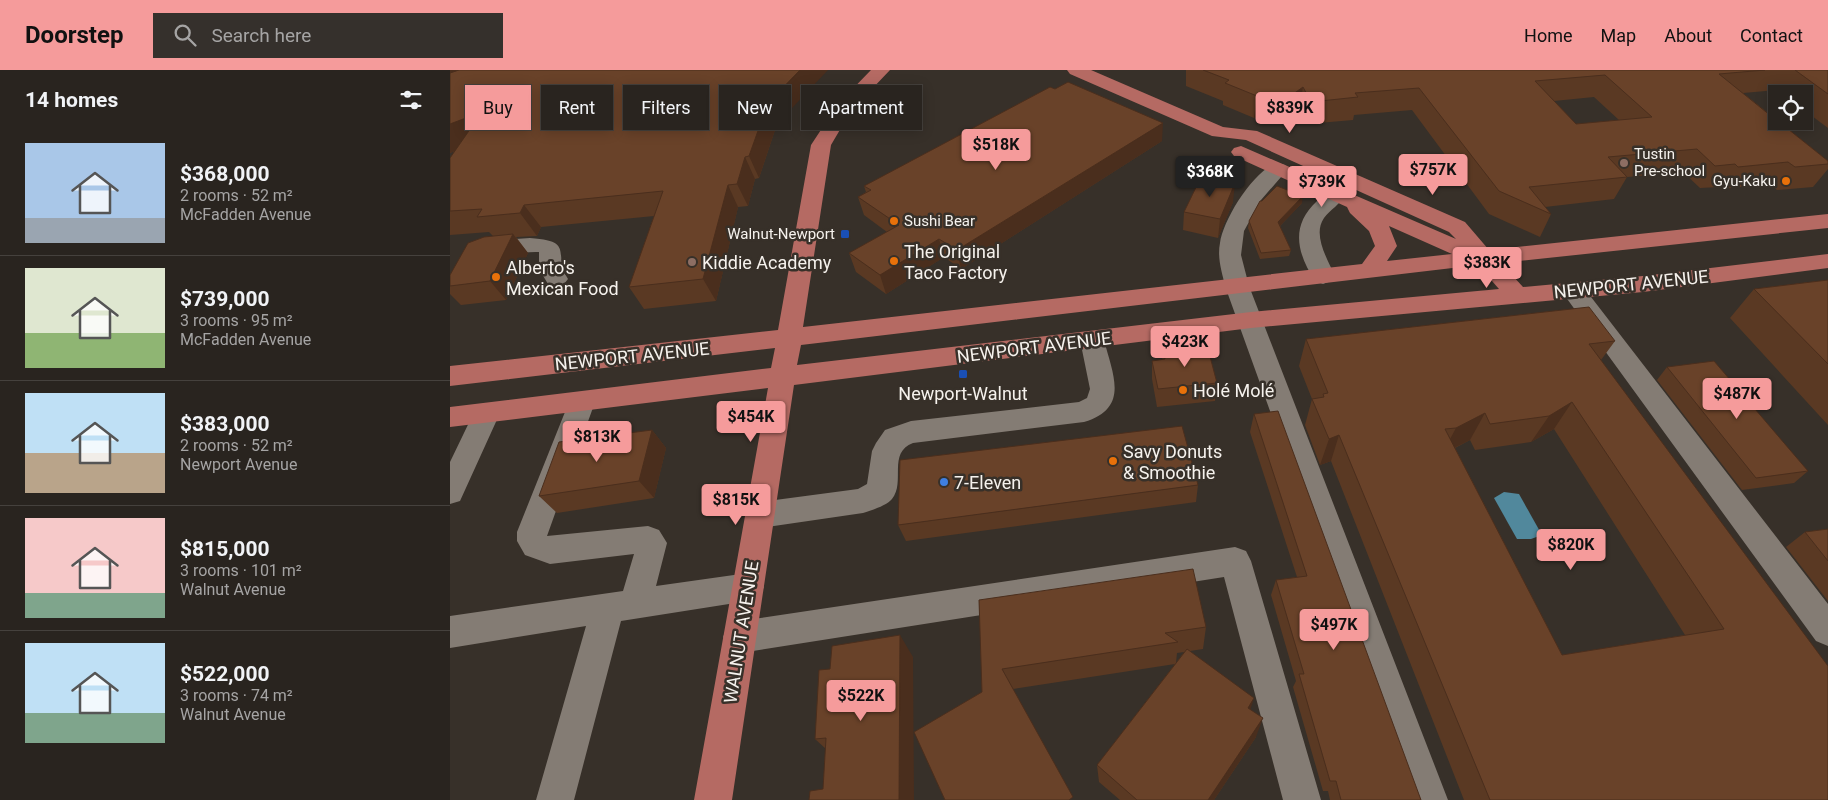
<!DOCTYPE html>
<html lang="en">
<head>
<meta charset="utf-8">
<style>
  :root { --surface:#29241f; --page:#35302c; --text:#f1f3f6; --muted:#a5a4a4; --line:#45413d; --accent:#f59b9b }
  body { margin:0; font-family:Roboto,sans-serif; background:var(--page); color:var(--text); height:100vh; display:flex; flex-direction:column; font-size:19px; white-space:nowrap }
  * { box-sizing:border-box; margin:0 }
  p { font-size:16px; color:var(--muted) }
  .icon { flex:none; width:28px; height:28px; fill:none; stroke:currentColor; stroke-width:2; stroke-linecap:round; stroke-linejoin:round }
  .map { position:relative; flex:1; overflow:hidden }
  .drawer { display:flex; flex-direction:column; background:var(--surface); width:450px }
  .drawer>* { flex:none }
  .banner { position:absolute; left:15px; top:15px; width:475px; height:45px; display:flex; gap:10px }
  .tools { position:absolute; left:1318px; top:15px; display:grid; gap:10px }
  .tools a { display:grid; place-items:center; width:45px; height:45px; border-radius:0px; background:var(--surface); box-shadow:0 2px 12px #0003,0 0 0 1px var(--line); font-size:25px }
  .price { position:absolute; translate:-50% -42px; padding:0 11px; border-radius:5px; background:var(--accent); color:#111; font-size:16px; line-height:32px; filter:drop-shadow(0 1px 2px #0008) }
  .price::after { content:''; position:absolute; left:50%; top:30px; width:15px; height:11px; margin-left:-8px; background:inherit; clip-path:polygon(0 0,100% 0,50% 100%) }
  .price.on { background:#222; color:#fff }
  ul { padding:0; list-style:none }
  li { display:flex; align-items:center; gap:15px; height:125px; padding:0 25px }
  li+li { border-top:1px solid var(--line) }
  li span { display:grid; place-items:center; flex:none; width:140px; height:100px; border-radius:0px; color:#555 }
  li>.icon { margin-inline-start:auto }
  span .icon { width:60px; height:60px; fill:#fffc; stroke-width:1 }
  li b { font-size:21px }
  h2 { display:flex; justify-content:space-between; align-items:center; height:60px; padding:0 25px; font-size:21px }
  .tag { padding:0 18px; border-radius:0px; background:var(--surface); box-shadow:0 2px 12px #0003,0 0 0 1px var(--line); font-size:18px; line-height:45px }
  .tag.on { background:var(--accent); color:#111 }
  header { display:flex; align-items:center; gap:30px; box-sizing:border-box; height:70px; padding:0 25px; background:var(--accent); color:#111 }
  header strong { font-size:24px }
  nav { display:flex; gap:28px; margin-inline-start:auto; font-size:18px }
  .search { width:350px; height:45px; background:var(--page); display:flex; align-items:center; gap:12px; box-sizing:border-box; padding:0 18px; border-radius:0px; color:var(--muted); font-size:19px }
  main { display:flex; flex:1; min-height:0 }
  .map>svg:first-child { display:block }
  .water { fill:#51889c }
  .lines { fill:none; stroke-linecap:round; stroke-linejoin:round }
  .minor { fill:#847c74; fill-rule:evenodd }
  .major { fill:#b56a63; fill-rule:evenodd }
  .wall { fill:#5a3923; fill-rule:evenodd }
  .shaded-wall { fill:#4a2e1d }
  .building { fill:#694229; stroke:#4a2e1d; fill-rule:evenodd }
  .education-dot { fill:#8d6e63; stroke:#373029; stroke-width:2 }
  .food-dot { fill:#e8710a; stroke:#373029; stroke-width:2 }
  .transit-dot { fill:#1a4fb4; stroke:#373029; stroke-width:2 }
  .shop-dot { fill:#3f7fe0; stroke:#373029; stroke-width:2 }
  .labels { text-anchor:middle; dominant-baseline:central; stroke-width:5; stroke-linejoin:round; paint-order:stroke }
  .far-poi-label { font-size:15px; fill:#f6f2ed; stroke:#373029; text-anchor:start }
  .poi-label { font-size:18px; fill:#f6f2ed; stroke:#373029; text-anchor:start }
  .street-label { font-size:18px; fill:#f6f2ed; stroke:#373029 }
</style>
</head>
<body>
<header>
<strong>Doorstep</strong>
<div class="search"><svg class="icon" aria-label="search" viewBox="0 0 24 24"><circle cx="10" cy="10" r="6"/><path d="M15 15l6 6"/></svg>Search here</div>
<nav><a>Home</a><a>Map</a><a>About</a><a>Contact</a></nav>
</header>
<main>
<section class="drawer">
<h2>14 homes<svg class="icon" aria-label="filters" viewBox="0 0 24 24"><path d="M4 7h16M4 17h16"/><circle cx="9" cy="7" r="2"/><circle cx="15" cy="17" r="2"/></svg></h2>
<ul>
<li><span style="background:linear-gradient(#a9c7e8 75%,#9aa5b1 0)"><svg class="icon" aria-label="home" viewBox="0 0 24 24"><path d="M3 11l9-7 9 7M6 9v11h12V9"/></svg></span><div><b>$368,000</b><p>2 rooms · 52 m²</p><p>McFadden Avenue</p></div></li>
<li><span style="background:linear-gradient(#dfe7d0 65%,#8fb573 0)"><svg class="icon" aria-label="home" viewBox="0 0 24 24"><path d="M3 11l9-7 9 7M6 9v11h12V9"/></svg></span><div><b>$739,000</b><p>3 rooms · 95 m²</p><p>McFadden Avenue</p></div></li>
<li><span style="background:linear-gradient(#bfe0f5 60%,#b9a48a 0)"><svg class="icon" aria-label="home" viewBox="0 0 24 24"><path d="M3 11l9-7 9 7M6 9v11h12V9"/></svg></span><div><b>$383,000</b><p>2 rooms · 52 m²</p><p>Newport Avenue</p></div></li>
<li><span style="background:linear-gradient(#f6c9c9 75%,#7fa58c 0)"><svg class="icon" aria-label="home" viewBox="0 0 24 24"><path d="M3 11l9-7 9 7M6 9v11h12V9"/></svg></span><div><b>$815,000</b><p>3 rooms · 101 m²</p><p>Walnut Avenue</p></div></li>
<li><span style="background:linear-gradient(#bfe0f5 70%,#7fa58c 0)"><svg class="icon" aria-label="home" viewBox="0 0 24 24"><path d="M3 11l9-7 9 7M6 9v11h12V9"/></svg></span><div><b>$522,000</b><p>3 rooms · 74 m²</p><p>Walnut Avenue</p></div></li>
</ul>
</section>
<div class="map">
<svg width="1378" height="730" viewBox="0 0 1378 730">
  <rect width="100%" height="100%" fill="#373029"/>
  <!-- water -->
  <path class="water" d="M1054,422L1069,424L1092,465L1081,469H1067L1044,428Z"/>
  <g class="lines">
    <!-- minor -->
    <path class="minor" d="M828,93L835,95L838,99L811,130L794,161L791,185L799,216L998,730H960L775,216C772,202 767,188 770,173C773,150 804,99 828,93Z
      M886,119L893,121L896,125C890,134 880,140 874,148C862,165 878,190 885,206L881,211L873,214L865,211C847,183 840,156 867,131C873,125 878,121 886,119Z
      M80,168C126,171 102,184 118,209L114,214L106,217L98,214L89,199V182C70,181 42,189 28,185L25,180L28,175L50,170Z
      M1123,212L1131,214L1378,534V576L1366,571L1115,226L1111,220L1115,214Z
      M642,261L651,264L654,270C663,305 680,338 634,352L463,373C437,383 456,412 442,429C436,436 422,440 413,443L310,458L299,454L295,445L299,436L310,432L408,419L417,414L422,381L426,373L435,360L461,351L629,332L637,328L640,319L630,270L633,264Z
      M132,322L141,325L145,332L97,466L198,456L209,460L217,473L206,516L298,503L309,507L314,517L309,527L298,531L171,551L124,730H86L136,556L0,578V546L173,521L184,484L100,494L75,485L67,471V462L119,332L123,325Z
      M37,333L47,336L50,343L10,431L0,434V392L27,336Z
      M785,477L796,481L801,491L871,730H833L774,507L290,583L278,578L273,567L278,556L290,551Z"/>
    <!-- major -->
    <path class="major" d="M421,0H440L401,41L381,75L353,257L912,194L925,176L919,161L900,143L897,137L784,86L781,82L784,78L791,76L1006,169L999,162L796,70L762,66L620,4L617,0H641L773,57L807,61L1015,152L1039,180L1378,144V158L1051,193L1073,217L1193,206L1378,184V198L1193,222L801,258L344,315L282,730H244L318,318L0,357V337L321,298L325,278L0,316V296L328,260L361,75L388,34ZM939,156L1002,184L937,191L947,176ZM1028,195L1049,219L801,242L347,295L351,275Z"/>
  </g>
  <!-- wall -->
  <path class="wall" d="M0,0L327,54L309,108L305,109L298,136L288,137L266,231L194,239L179,217L204,146L91,157L87,166L66,167L78,183L56,230L11,235L0,224V216L43,166L39,162L0,165V88L5,81L0,83Z
    M736,0H1378V58L1354,40V24H1332L1327,20L1293,23L1378,91V99L1363,117L1327,120L1321,114L1272,119L1269,117L1250,118L1233,102L1177,107L1164,129L1095,137L1101,144L1090,167L1039,144L962,40L904,45L903,50L857,54L849,39L829,54L808,46L804,48L773,35V31L736,16ZM1144,27L1169,50L1126,54L1104,31Z
    M712,71L511,199L494,187L436,224L406,202L399,183L437,162L414,145L408,127L416,122L414,116Z
    M783,132L768,168L733,160L734,142Z
    M852,133L830,156L841,180L839,186L810,189L798,158L799,151Z
    M1378,210V355L1280,248L1304,219Z
    M856,269L1165,271L1151,290L1378,730H1014L881,391L870,395L855,355L862,329L849,296ZM1104,359L1235,565L1112,585L1005,378L1020,370L1025,380L1081,372Z
    M713,279L767,313L765,331L707,337L702,309V291L712,290Z
    M1217,297L1358,401L1344,413L1292,420L1207,310Z
    M804,344L971,730H880L878,721H873L843,617L846,611L821,525L826,510L847,507L800,362Z
    M202,360L216,378L204,428L107,443L89,426Z
    M748,415L746,432L456,471L448,455Z
    M1378,459V531L1336,477L1355,462Z
    M529,530L756,557L753,579L740,581L800,639L806,667L764,730H670L649,712L647,695L725,594L563,619L532,622ZM734,582L726,593L727,583Z
    M463,587L373,719L376,679L365,669Z"/>
  <!-- shaded-wall -->
  <path class="shaded-wall" d="M0,0H41L0,15Z
    M350,0H378L327,54L309,108L299,86L318,33Z
    M853,17L849,39L829,54L832,32Z
    M811,23L808,46L804,48L807,26Z
    M32,42L48,64L0,83V54Z
    M713,53L712,71L511,199L507,180Z
    M295,87L305,109L298,136L287,114Z
    M785,113L783,132L768,168L770,149Z
    M278,115L288,137L266,231L253,209Z
    M853,126L852,133L827,159L828,152Z
    M74,135L91,157L87,166L70,143Z
    M63,164L78,183L56,230L40,211Z
    M489,169L494,187L436,224L430,205Z
    M1122,332L1104,359L1081,372L1099,346Z
    M1035,343L1020,370L992,384L1006,358Z
    M202,360L216,378L204,428L189,411Z
    M889,365L881,391L870,395L879,369Z
    M450,565L463,587L464,730H449Z
    M804,628L798,647V638Z
    M813,648L806,667L764,730H758Z"/>
  <!-- building -->
  <path class="building" d="M9,0H350L318,33L299,86L295,87L287,114L278,115L253,209L179,217L213,121L74,135L70,143L27,147L32,139L0,141V88L32,42L0,54V3Z
    M753,0H1315L1269,4L1326,50V51H1328L1378,91V94L1345,97L1338,92L1288,97L1285,94L1265,96L1247,79L1158,87L1177,107L1079,117L1101,144L1049,121L969,18L905,23L908,27L861,32L853,17L832,32L811,23L807,26L775,13L779,10ZM1155,5L1202,47L1126,54L1085,11Z
    M1345,0H1378V24Z
    M618,12L713,53L507,180L489,169L430,205L399,183L449,155L408,127L421,120L414,116L600,17L605,19Z
    M751,107L785,113L770,149L734,142Z
    M827,116L853,126L828,152L841,180L811,183L799,151L810,131H812Z
    M63,164L40,211L0,216V205L18,173L34,167Z
    M1378,210V294L1304,219Z
    M1139,237L1165,271L1139,274L1378,596V730H1040L889,365L879,369L862,329L874,327L873,324L878,323L856,269ZM1122,332L1274,559L1112,585L995,359L1006,358L1035,343L1040,354L1099,346Z
    M757,275L767,313L708,319L702,291L715,289L713,279Z
    M1264,291L1358,401L1306,408L1217,297Z
    M828,341L971,730H891L886,711H880L849,604H854L826,510L857,506L804,344Z
    M732,356L748,415L448,455L450,390Z
    M202,360L189,411L89,426L109,372Z
    M1378,459V491L1355,462Z
    M743,499L756,557L715,563L728,572L552,599L623,727L619,730H495L464,662L532,622L529,530Z
    M450,565L449,730H359L360,721L373,719L376,668L365,669L369,600L380,599L382,576Z
    M737,579L804,628L798,638L813,648L758,730H687L647,695Z"/>
  <!-- markers -->
  <g class="education-dot">
    <circle cx="1174" cy="93" r="5"/>
    <circle cx="242" cy="192" r="5"/>
  </g>
  <g class="food-dot">
    <circle cx="1336" cy="111" r="5"/>
    <circle cx="444" cy="151" r="5"/>
    <circle cx="444" cy="191" r="5"/>
    <circle cx="46" cy="207" r="5"/>
    <circle cx="733" cy="320" r="5"/>
    <circle cx="663" cy="391" r="5"/>
  </g>
  <g class="transit-dot">
    <rect x="390" y="159" width="10" height="10" rx="2.5"/>
    <rect x="508" y="299" width="10" height="10" rx="2.5"/>
  </g>
  <circle class="shop-dot" cx="494" cy="412" r="5"/>
  <g class="labels">
    <!-- far-poi labels -->
    <g class="far-poi-label">
      <text x="1184" y="84">Tustin<tspan x="1184" dy="17">Pre-school</tspan></text>
      <text x="1326" y="111" text-anchor="end">Gyu-Kaku</text>
      <text x="454" y="151">Sushi Bear</text>
      <text x="385" y="164" text-anchor="end">Walnut-Newport</text>
    </g>
    <!-- poi labels -->
    <g class="poi-label">
      <text x="454" y="181">The Original<tspan x="454" dy="21">Taco Factory</tspan></text>
      <text x="252" y="192">Kiddie Academy</text>
      <text x="56" y="197">Alberto's<tspan x="56" dy="21">Mexican Food</tspan></text>
      <text x="743" y="320">Holé Molé</text>
      <text x="513" y="323" text-anchor="middle">Newport-Walnut</text>
      <text x="673" y="381">Savy Donuts<tspan x="673" dy="21">&amp; Smoothie</tspan></text>
      <text x="504" y="412">7-Eleven</text>
    </g>
    <!-- street labels -->
    <g class="street-label">
      <text transform="translate(1181 214) rotate(-6)">NEWPORT AVENUE</text>
      <text transform="translate(584 277) rotate(-7)">NEWPORT AVENUE</text>
      <text transform="translate(182 286) rotate(-6)">NEWPORT AVENUE</text>
      <text transform="translate(291 562) rotate(-81)">WALNUT AVENUE</text>
    </g>
  </g>
</svg>
<div class="tools">
<a><svg class="icon" aria-label="locate" viewBox="0 0 24 24"><circle cx="12" cy="12" r="6"/><path d="M12 2v4M12 18v4M2 12h4M18 12h4"/></svg></a>
</div>
<b class="price" style="left:840px;top:64px">$839K</b>
<b class="price" style="left:546px;top:101px">$518K</b>
<b class="price" style="left:983px;top:126px">$757K</b>
<b class="price on" style="left:760px;top:128px">$368K</b>
<b class="price" style="left:872px;top:138px">$739K</b>
<b class="price" style="left:1037px;top:219px">$383K</b>
<b class="price" style="left:735px;top:298px">$423K</b>
<b class="price" style="left:1287px;top:350px">$487K</b>
<b class="price" style="left:301px;top:373px">$454K</b>
<b class="price" style="left:147px;top:393px">$813K</b>
<b class="price" style="left:286px;top:456px">$815K</b>
<b class="price" style="left:1121px;top:501px">$820K</b>
<b class="price" style="left:884px;top:581px">$497K</b>
<b class="price" style="left:411px;top:652px">$522K</b>
<div class="banner">
<a class="tag on">Buy</a>
<a class="tag">Rent</a>
<a class="tag">Filters</a>
<a class="tag">New</a>
<a class="tag">Apartment</a>
</div>
</div>
</main>
</body>
</html>
